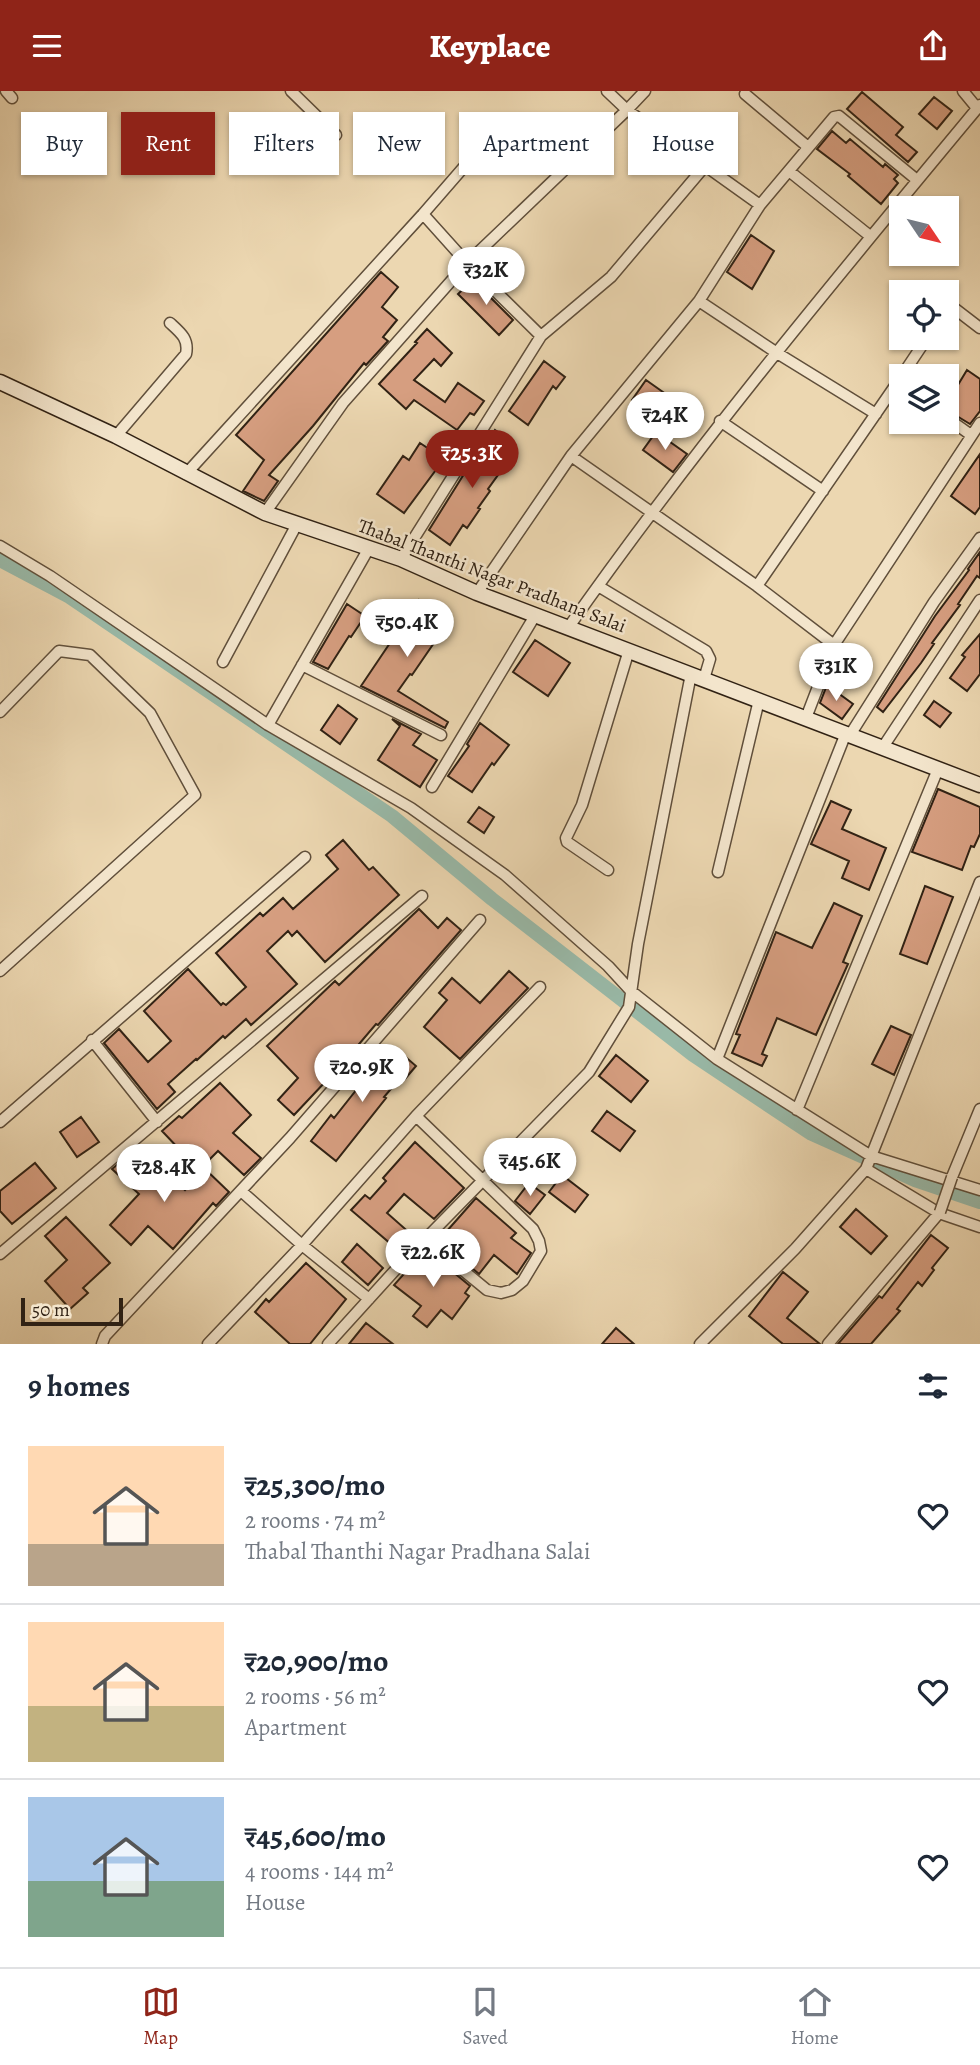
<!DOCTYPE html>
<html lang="en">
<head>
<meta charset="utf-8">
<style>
  :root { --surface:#fff; --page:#f6f6f7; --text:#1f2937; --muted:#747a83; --line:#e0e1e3; --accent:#8f2418 }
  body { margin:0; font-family:Alegreya,serif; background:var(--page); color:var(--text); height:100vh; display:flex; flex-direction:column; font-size:26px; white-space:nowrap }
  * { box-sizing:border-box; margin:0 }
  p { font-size:23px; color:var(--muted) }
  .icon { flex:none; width:38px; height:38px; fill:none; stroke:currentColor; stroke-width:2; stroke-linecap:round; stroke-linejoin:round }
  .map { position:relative; height:1253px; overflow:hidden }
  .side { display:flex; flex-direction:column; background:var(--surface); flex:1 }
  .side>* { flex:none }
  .banner { position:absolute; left:21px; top:21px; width:938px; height:63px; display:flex; gap:14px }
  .needle { width:46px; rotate:125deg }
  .buttons { position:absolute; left:889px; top:105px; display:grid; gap:14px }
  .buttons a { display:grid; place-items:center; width:70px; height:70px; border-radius:0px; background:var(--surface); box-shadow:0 2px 5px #0004; font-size:35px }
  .scale { position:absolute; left:21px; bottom:18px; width:102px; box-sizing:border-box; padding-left:7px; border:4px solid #312214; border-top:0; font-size:19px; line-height:24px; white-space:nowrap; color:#312214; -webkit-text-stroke:5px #f3e5cc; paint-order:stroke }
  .price { position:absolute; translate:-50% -60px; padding:0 16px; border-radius:24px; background:#fff; color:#222; font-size:23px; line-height:46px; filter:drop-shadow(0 2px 4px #0008) }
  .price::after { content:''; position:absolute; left:50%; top:42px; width:21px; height:16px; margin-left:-10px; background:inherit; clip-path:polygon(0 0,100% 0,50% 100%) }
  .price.on { background:var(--accent); color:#fff }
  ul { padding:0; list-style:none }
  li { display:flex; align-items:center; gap:21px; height:175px; padding:0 28px }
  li+li { border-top:2px solid var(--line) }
  li span { display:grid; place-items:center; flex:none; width:196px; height:140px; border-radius:0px; color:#555 }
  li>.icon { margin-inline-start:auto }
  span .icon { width:84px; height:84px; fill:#fffc; stroke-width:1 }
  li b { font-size:30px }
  h2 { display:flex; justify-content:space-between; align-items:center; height:84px; padding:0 28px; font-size:30px }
  .pill { padding:0 24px; border-radius:0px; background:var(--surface); box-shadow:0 2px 5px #0004; font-size:24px; line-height:63px }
  .pill.on { background:var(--accent); color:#fff }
  header { display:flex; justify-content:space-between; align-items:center; height:91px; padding:0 28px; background:var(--accent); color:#fff; font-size:32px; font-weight:800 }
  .tabs { display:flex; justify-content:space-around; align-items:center; height:98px; border-top:2px solid var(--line); background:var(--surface); font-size:19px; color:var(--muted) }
  .tabs a { display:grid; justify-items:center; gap:4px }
  .tabs .on { color:var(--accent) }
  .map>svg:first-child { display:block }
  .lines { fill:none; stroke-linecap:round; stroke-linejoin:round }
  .canal { stroke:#99baa9; stroke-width:14 }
  .building { fill:#d69e80; stroke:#312214; stroke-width:2 }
  .street-casing { stroke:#604f3b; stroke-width:13 }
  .secondary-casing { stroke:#312214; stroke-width:17 }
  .street { stroke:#f3e5cc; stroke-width:10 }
  .secondary { stroke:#f3e5cc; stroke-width:14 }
  .street-bridge-casing { stroke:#604f3b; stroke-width:13; stroke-linecap:butt }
  .street-bridge { stroke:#f3e5cc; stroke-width:10 }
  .labels { text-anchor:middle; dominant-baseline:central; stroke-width:5; stroke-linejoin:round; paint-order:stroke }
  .street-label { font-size:19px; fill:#312214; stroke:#f3e5cc }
</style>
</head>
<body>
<header><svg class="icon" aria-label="menu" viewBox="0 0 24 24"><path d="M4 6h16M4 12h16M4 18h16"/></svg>Keyplace<svg class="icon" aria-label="share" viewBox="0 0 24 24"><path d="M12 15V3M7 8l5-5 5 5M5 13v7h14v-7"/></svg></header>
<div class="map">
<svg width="980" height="1253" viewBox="0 0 980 1253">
  <rect width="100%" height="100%" fill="#ecd7b1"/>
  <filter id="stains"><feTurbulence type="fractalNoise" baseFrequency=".00286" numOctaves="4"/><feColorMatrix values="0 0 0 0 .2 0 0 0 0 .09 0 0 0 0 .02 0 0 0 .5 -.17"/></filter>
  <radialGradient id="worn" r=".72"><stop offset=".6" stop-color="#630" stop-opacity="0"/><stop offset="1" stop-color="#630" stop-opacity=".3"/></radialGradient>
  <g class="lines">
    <!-- canal -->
    <path class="canal" d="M0,469L68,505L392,725L492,808L693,964L810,1042L915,1089L980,1111"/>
  </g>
  <!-- building -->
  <path class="building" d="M862,1L903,36L896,44L917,61L908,71L847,18Z
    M934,6L952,20L937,38L919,23Z
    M832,40L846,52L850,48L883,76L885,73L898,84L894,88L898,92L881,113L848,85L850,83L817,58Z
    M751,144L774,160L752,198L727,181Z
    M381,181L398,196L382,216L397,229L383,246L388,250L366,274L364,272L313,335L269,384L278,390L264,410L243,400L264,369L236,344Z
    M473,189L513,229L499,244L458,203Z
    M427,238L452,262L441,275L434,268L414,289L445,311L458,292L484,310L474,324L470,322L457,339L414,309L406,318L379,293L417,252L415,251Z
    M544,270L565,286L556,298L553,295L528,334L509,320Z
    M967,279L980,288V320L970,333L947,319V312Z
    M646,289L677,311L663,331L632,309Z
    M495,339L513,352L498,374L503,377L488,398L490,400L478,417L480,418L467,437L463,434L450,454L429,439L464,383H466Z
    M656,341L687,363L673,381L643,359Z
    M420,352L444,368L404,422L377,403L403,365L409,369Z
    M980,363V416L975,423L951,405Z
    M980,461V487L977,485L958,513L960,514L932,552L934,553L921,572L883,621L877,616L935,525L969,479L968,478Z
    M419,509L449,530L412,584L410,583L398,600L448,631L445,637L361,595Z
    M347,513L365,525L351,546L349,545L328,578L313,571Z
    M980,543V583L967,600L950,587L965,566L962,564Z
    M535,549L570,572L548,605L513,581Z
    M827,594L853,613L842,628L820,612Z
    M934,610L951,622L940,636L924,624Z
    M338,614L357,628L340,653L321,639Z
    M392,628L421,643L413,654L437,669L420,696L378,669L400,635Z
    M480,632L509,654L494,674L492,672L472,701L448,685L469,655L467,653Z
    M938,698L980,716V743L974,756L971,755L962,779L912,761Z
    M831,710L851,719L842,738L886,757L869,799L842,787L849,770L811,753Z
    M479,716L494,726L484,742L468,731Z
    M343,749L369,779L373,776L399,804L325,871L297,840L292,845L288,840L267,860L297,893L251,934L246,928L225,947L223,945L197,969L196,968L168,993L175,1001L157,1018L104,952L119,938L148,971L171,950L144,920L188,878L221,914L223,912L226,914L246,896L216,862L260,822L263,825L283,807L293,818L338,778L326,764Z
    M925,795L953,806L927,873L900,863Z
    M834,812L862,825L843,871L848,873L816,944L777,927L762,963L767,965L762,975L732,962L740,944L736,943L776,841L812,857Z
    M419,818L438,837L447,827L461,839L378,934L376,933L343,972L294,1024L278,1009L298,987L267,955L335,890L339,894Z
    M509,880L528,897L460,968L424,936L447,909L439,902L452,887L480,912Z
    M891,935L911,944L894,984L872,973Z
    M394,956L416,975L405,988L402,985L384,1006L386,1007L336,1070L311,1050L331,1024L334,1027L380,969L381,970Z
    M616,964L648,990L631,1011L599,985Z
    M220,992L251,1024L233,1042L261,1067L244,1084L218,1060L199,1079L162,1040L179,1025L182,1027Z
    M607,1020L635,1040L620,1060L592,1040Z
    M81,1026L99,1051L77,1066L60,1041Z
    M533,1050L549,1062L524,1093L505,1078Z
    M415,1051L464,1097L434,1128L404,1103L387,1122L412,1144L398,1159L351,1119L365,1104L370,1108L386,1090L383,1087Z
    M129,1064L166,1098L174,1089L185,1099L205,1078L229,1101L216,1115L213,1112L173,1158L148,1135L131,1154L110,1134L139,1103L112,1078Z
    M35,1072L56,1097L12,1133L0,1120V1100Z
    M562,1084L588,1104L575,1121L549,1101Z
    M529,1092L545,1104L530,1123L515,1110Z
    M476,1107L516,1142L511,1147L531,1162L517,1183L494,1164L479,1183L439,1149Z
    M856,1118L887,1145L871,1163L840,1136Z
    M66,1126L110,1172L83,1197L88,1202L70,1218L45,1190L67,1169L45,1145Z
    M931,1144L948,1157L932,1177L934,1179L922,1195L918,1191L897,1218L900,1220L871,1253H838L879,1205L882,1207Z
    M357,1153L383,1177L368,1194L342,1171Z
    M429,1161L470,1195L465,1202L469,1205L452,1228L441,1219L427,1236L413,1225L421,1215L394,1194L421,1164L425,1167Z
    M306,1172L346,1208L310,1253H290L255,1221L266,1208L269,1211Z
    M783,1181L808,1201L787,1227L820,1253H783L749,1225Z
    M366,1232L393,1253H349Z
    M616,1237L634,1253H602Z"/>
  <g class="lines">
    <!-- street casing -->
    <g class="street-casing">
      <path id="street" d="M6,0L12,7
        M291,0L336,44
        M963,0L977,17
        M745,3L808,56
        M789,80L870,145
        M760,114L834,26L839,25L917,89
        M423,123L496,39
        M699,210L777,262L876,323
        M947,218L950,214L980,237
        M901,295L897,292L927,247
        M947,327L971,344
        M720,330L823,400
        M116,345L186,263C189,248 181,242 170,232
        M571,365L757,495L834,554
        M186,383L423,123L467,172L541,245
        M265,422L343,312L467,172L627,19L607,0
        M0,455L50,485L268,634L411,717L505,784L608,875L631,900L717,968L871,1065L980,1099
        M401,468L541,245L611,186L705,75
        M598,495L706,560L710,568L704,588
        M757,495L897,292
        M477,502L571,365L699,210L760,114L627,19L645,0
        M568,537C696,355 838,185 980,14
        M223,571L297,433
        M302,574L441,644
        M0,621L59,560L90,564L150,622L195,704L0,880
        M806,627L834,554L980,332
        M268,634L369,457
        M850,644L934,511L980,447
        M883,656L980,509
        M432,696L536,523
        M608,779L567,751L566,747L582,714L629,559
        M718,781L759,609
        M92,949L157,1031
        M717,968L846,642
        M797,1019L938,678
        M416,1025L533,1138L539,1150L541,1160L523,1190L512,1199L501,1202L487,1199L425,1148
        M0,1031L305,766
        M866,1078L939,1122L980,1136
        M952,1086L980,1018
        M241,1100L302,1154L369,1208
        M0,1163L422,805
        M102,1253L105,1245L290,1047L480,829
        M208,1253L302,1154L416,1025L540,896
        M328,1253L398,1176L589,981L629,916L638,853L691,583
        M700,1253L795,1158L866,1078L980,791
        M828,1253L940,1121"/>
    </g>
    <!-- secondary casing -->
    <g class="secondary-casing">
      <path id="secondary" d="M0,291L116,345L265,422L401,468L477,502L980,694"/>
    </g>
    <!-- street -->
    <use href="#street" class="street"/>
    <!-- secondary -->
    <use href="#secondary" class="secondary"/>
    <!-- street-bridge casing -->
    <g class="street-bridge-casing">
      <path id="street-bridge" d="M940,1121L952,1086"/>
    </g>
    <!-- street-bridge -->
    <use href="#street-bridge" class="street-bridge"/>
  </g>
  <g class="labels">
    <!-- street labels -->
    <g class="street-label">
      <text transform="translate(492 485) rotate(21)">Thabal Thanthi Nagar Pradhana Salai</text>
    </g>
  </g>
  <rect width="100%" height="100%" filter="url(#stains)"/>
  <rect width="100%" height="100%" fill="url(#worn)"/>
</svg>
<div class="buttons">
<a><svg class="needle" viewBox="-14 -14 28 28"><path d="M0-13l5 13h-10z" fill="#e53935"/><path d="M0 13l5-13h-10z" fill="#747a83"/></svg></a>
<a><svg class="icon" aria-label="locate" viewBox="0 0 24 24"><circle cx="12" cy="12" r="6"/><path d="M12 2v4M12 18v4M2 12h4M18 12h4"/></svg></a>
<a><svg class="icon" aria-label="layers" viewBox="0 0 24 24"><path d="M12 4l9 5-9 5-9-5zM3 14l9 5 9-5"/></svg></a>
</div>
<div class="scale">50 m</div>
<b class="price" style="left:486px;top:216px">₹32K</b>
<b class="price" style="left:665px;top:361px">₹24K</b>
<b class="price on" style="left:472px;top:399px">₹25.3K</b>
<b class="price" style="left:407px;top:568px">₹50.4K</b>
<b class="price" style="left:836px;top:612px">₹31K</b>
<b class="price" style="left:362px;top:1013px">₹20.9K</b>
<b class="price" style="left:530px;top:1107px">₹45.6K</b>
<b class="price" style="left:164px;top:1113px">₹28.4K</b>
<b class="price" style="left:433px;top:1198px">₹22.6K</b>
<div class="banner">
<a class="pill">Buy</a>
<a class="pill on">Rent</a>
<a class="pill">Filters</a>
<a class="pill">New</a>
<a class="pill">Apartment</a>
<a class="pill">House</a>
</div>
</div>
<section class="side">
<h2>9 homes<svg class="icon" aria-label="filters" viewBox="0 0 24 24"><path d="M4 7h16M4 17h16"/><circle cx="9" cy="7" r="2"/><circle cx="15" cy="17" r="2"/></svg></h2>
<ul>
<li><span style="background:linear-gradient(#ffd9b3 70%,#b9a48a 0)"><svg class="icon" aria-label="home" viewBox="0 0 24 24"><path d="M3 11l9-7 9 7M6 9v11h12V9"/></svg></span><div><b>₹25,300/mo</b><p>2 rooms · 74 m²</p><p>Thabal Thanthi Nagar Pradhana Salai</p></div><svg class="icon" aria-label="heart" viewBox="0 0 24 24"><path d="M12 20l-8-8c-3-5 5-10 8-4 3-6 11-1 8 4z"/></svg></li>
<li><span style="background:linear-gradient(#ffd9b3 60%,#c2b280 0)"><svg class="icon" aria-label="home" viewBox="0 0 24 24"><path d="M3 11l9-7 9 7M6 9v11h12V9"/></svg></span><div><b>₹20,900/mo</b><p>2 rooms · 56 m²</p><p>Apartment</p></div><svg class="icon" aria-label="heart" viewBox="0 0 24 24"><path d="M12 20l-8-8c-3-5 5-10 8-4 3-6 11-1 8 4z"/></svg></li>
<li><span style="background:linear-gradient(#a9c7e8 60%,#7fa58c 0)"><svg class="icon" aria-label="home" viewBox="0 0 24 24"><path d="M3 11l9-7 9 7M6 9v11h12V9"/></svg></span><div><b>₹45,600/mo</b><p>4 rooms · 144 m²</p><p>House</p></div><svg class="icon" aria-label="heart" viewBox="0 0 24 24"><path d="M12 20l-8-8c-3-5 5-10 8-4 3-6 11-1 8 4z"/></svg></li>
</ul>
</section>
<nav class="tabs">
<a class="on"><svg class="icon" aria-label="map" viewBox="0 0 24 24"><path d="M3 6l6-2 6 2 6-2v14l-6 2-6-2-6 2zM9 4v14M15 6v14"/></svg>Map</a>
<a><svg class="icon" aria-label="saved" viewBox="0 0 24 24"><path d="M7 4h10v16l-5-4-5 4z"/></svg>Saved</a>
<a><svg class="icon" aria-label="home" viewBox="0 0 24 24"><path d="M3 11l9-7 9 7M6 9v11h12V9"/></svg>Home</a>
</nav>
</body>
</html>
